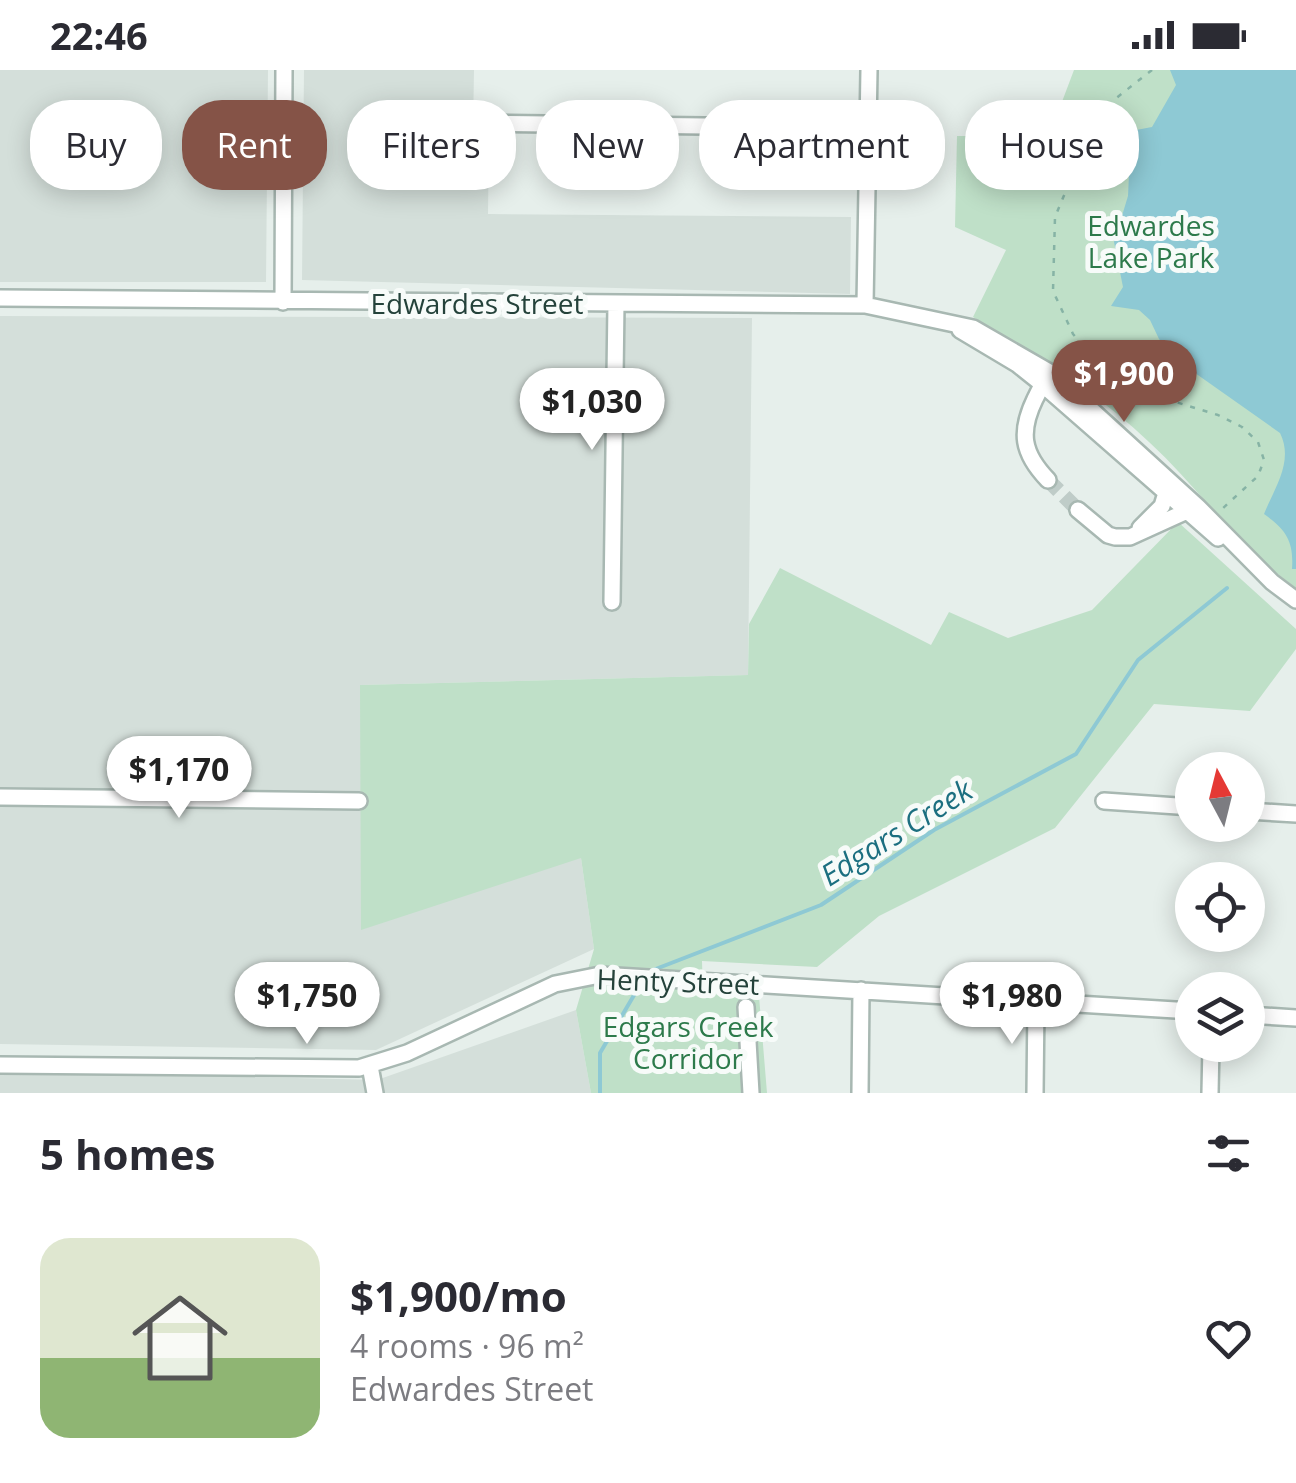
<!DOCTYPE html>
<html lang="en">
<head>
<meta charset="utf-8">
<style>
  :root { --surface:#fff; --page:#f2f2f3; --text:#2b2b33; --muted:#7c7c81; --line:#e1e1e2; --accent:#855347 }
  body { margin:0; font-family:"Open Sans",sans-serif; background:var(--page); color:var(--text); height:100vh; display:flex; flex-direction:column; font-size:38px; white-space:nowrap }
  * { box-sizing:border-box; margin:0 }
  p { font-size:32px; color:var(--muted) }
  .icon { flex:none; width:55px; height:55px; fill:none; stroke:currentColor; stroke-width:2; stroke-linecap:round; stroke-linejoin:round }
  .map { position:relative; height:1023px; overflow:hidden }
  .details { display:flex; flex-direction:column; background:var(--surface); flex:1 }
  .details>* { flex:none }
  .top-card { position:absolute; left:30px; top:30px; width:1238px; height:90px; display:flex; gap:20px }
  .needle { width:65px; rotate:353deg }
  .controls { position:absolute; left:1175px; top:682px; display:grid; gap:20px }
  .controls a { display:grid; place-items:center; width:90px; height:90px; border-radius:50%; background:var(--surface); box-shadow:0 5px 25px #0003; font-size:50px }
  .price { position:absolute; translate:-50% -85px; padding:0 22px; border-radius:35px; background:#fff; color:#222; font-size:32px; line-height:65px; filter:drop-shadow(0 2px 5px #0008) }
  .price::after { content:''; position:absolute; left:50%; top:60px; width:30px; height:22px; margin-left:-15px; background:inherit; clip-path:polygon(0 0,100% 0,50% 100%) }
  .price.active { background:var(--accent); color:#fff }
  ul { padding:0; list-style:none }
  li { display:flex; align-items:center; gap:30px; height:250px; padding:0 40px }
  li+li { border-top:2px solid var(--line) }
  li span { display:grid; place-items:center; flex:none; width:280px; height:200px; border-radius:30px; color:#555 }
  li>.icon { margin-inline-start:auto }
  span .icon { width:120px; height:120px; fill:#fffc; stroke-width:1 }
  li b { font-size:42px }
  h2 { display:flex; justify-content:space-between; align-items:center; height:120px; padding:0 40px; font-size:42px }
  .chip { padding:0 35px; border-radius:40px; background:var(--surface); box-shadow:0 5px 25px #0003; font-size:35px; line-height:90px }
  .chip.active { background:var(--accent); color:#fff }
  .status { display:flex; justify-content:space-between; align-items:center; height:70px; padding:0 50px; background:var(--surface); direction:ltr }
  .status svg { height:28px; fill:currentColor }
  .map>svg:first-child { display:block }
  .built { fill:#d4dfda }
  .green { fill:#bfe0c8 }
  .water { fill:#8ec9d4 }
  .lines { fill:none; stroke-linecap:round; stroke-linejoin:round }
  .stream { stroke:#8ec9d4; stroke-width:4 }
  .minor-tunnel { stroke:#bfccc8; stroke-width:15; stroke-dasharray:15 8; stroke-linecap:butt }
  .minor-casing { stroke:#a8b8b2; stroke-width:20 }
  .path { stroke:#86b3a5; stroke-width:2.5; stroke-dasharray:5 8; stroke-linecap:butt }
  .minor { stroke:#fff; stroke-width:15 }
  .labels { text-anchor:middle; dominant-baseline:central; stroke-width:10; stroke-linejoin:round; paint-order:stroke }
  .park-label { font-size:28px; fill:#2d7a4b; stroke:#f7fbf9 }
  .street-label { font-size:28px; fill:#24423a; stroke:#f7fbf9 }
  .water-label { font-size:30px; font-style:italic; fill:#1c6f80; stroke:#f7fbf9 }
</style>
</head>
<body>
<div class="status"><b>22:46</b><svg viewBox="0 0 49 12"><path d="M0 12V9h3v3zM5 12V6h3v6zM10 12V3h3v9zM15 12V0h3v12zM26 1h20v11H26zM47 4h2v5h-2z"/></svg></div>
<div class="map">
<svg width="1296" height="1023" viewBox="0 0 1296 1023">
  <rect width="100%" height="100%" fill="#e6efeb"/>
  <!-- built -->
  <path class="built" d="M0,0H268L266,212H0Z
    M304,0H474L473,59L489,60L488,144L851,147L850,224L302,210Z
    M0,246L752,248L748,605L360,615L581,788L594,879L376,980L0,974Z
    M576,940L591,1023H0V1001L377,1010Z"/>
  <!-- green -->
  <path class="green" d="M1074,0H1296V518C1239,478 1199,418 1149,372C1096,322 1035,284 973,247L1006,180L955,157L957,66H1049Z
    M1178,452L1296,559V579L1250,641L1154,634L1055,758L879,846L817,897L702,891L703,924L759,926L767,1023H591L576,940L594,879L581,788L361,860L360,615L748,605L749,554L780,498L931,575L949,542L1008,568L1092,540Z"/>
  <!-- water -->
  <path class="water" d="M1170,0H1296V499H1292C1294,471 1286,460 1264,444C1275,417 1294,391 1280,363L1178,291L1159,269L1150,250L1139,240L1111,236L1123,217L1114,172L1128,126L1131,61L1152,57L1176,15Z"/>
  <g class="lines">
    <!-- stream -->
    <path class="stream" d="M648,902L821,835L934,760L1076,684L1138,590L1227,518
      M600,1023V983L640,915"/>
    <!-- minor-tunnel -->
    <path class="minor-tunnel" d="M1048,410L1078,440"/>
    <!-- minor casing -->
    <g class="minor-casing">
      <path id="minor" d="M466,53L867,58
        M0,228L865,235L973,258L1051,303L1198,437L1272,512L1296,530
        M283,232L284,0
        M865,235L869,0
        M960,260L1017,294L1042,314L1218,468
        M1048,410C1022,383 1019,362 1035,329C1040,320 1040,315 1049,310
        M1078,440L1108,465L1115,467H1130L1185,442L1184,437
        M1140,458L1162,436L1166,423L1172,420
        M612,532L616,233
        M0,727L359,731
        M1104,731L1192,737
        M1248,741L1296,744
        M746,937L751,1023
        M1248,945L1296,948
        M0,995L359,998L407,983L555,914L600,905L1192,941
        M370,996L375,1023
        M860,1023L861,920
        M1035,1023L1036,932
        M1210,1023L1211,975"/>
    </g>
    <!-- path -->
    <path class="path" d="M1152,0L1115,29L1085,75L1055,147L1053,221L1073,264L1095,290L1156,326L1218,345L1242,357L1258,372L1264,390L1258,406L1222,439"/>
    <!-- minor -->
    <use href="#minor" class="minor"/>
  </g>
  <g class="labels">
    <!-- park labels -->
    <g class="park-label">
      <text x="1151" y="155">Edwardes<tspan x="1151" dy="32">Lake Park</tspan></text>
      <text x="688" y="956">Edgars Creek<tspan x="688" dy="32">Corridor</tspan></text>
    </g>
    <!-- street labels -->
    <g class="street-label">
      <text x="477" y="233">Edwardes Street</text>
      <text transform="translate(678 911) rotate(2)">Henty Street</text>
    </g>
    <!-- water labels -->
    <g class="water-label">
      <text transform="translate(896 762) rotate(-32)">Edgars Creek</text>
    </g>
  </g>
</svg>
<div class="controls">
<a><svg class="needle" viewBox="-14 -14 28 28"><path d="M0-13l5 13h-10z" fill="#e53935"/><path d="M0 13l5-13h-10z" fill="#7c7c81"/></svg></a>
<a><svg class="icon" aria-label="locate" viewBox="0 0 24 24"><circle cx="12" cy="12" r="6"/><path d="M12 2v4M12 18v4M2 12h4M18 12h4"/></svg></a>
<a><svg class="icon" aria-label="layers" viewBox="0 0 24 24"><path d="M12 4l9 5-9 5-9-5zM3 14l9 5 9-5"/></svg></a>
</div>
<b class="price active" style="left:1124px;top:355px">$1,900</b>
<b class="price" style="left:592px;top:383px">$1,030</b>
<b class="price" style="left:179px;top:751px">$1,170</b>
<b class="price" style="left:307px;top:977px">$1,750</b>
<b class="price" style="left:1012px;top:977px">$1,980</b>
<div class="top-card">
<a class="chip">Buy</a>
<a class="chip active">Rent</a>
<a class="chip">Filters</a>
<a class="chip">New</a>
<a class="chip">Apartment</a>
<a class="chip">House</a>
</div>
</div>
<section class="details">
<h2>5 homes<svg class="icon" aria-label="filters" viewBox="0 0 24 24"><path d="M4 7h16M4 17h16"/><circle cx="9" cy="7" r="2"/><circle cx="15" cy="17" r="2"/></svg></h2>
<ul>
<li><span style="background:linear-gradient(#dfe7d0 60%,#8fb573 0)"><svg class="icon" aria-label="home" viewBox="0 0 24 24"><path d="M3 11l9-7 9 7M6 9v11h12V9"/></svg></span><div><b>$1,900/mo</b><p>4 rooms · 96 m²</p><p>Edwardes Street</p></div><svg class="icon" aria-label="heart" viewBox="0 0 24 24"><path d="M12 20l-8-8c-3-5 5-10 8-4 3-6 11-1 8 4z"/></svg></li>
</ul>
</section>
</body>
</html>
